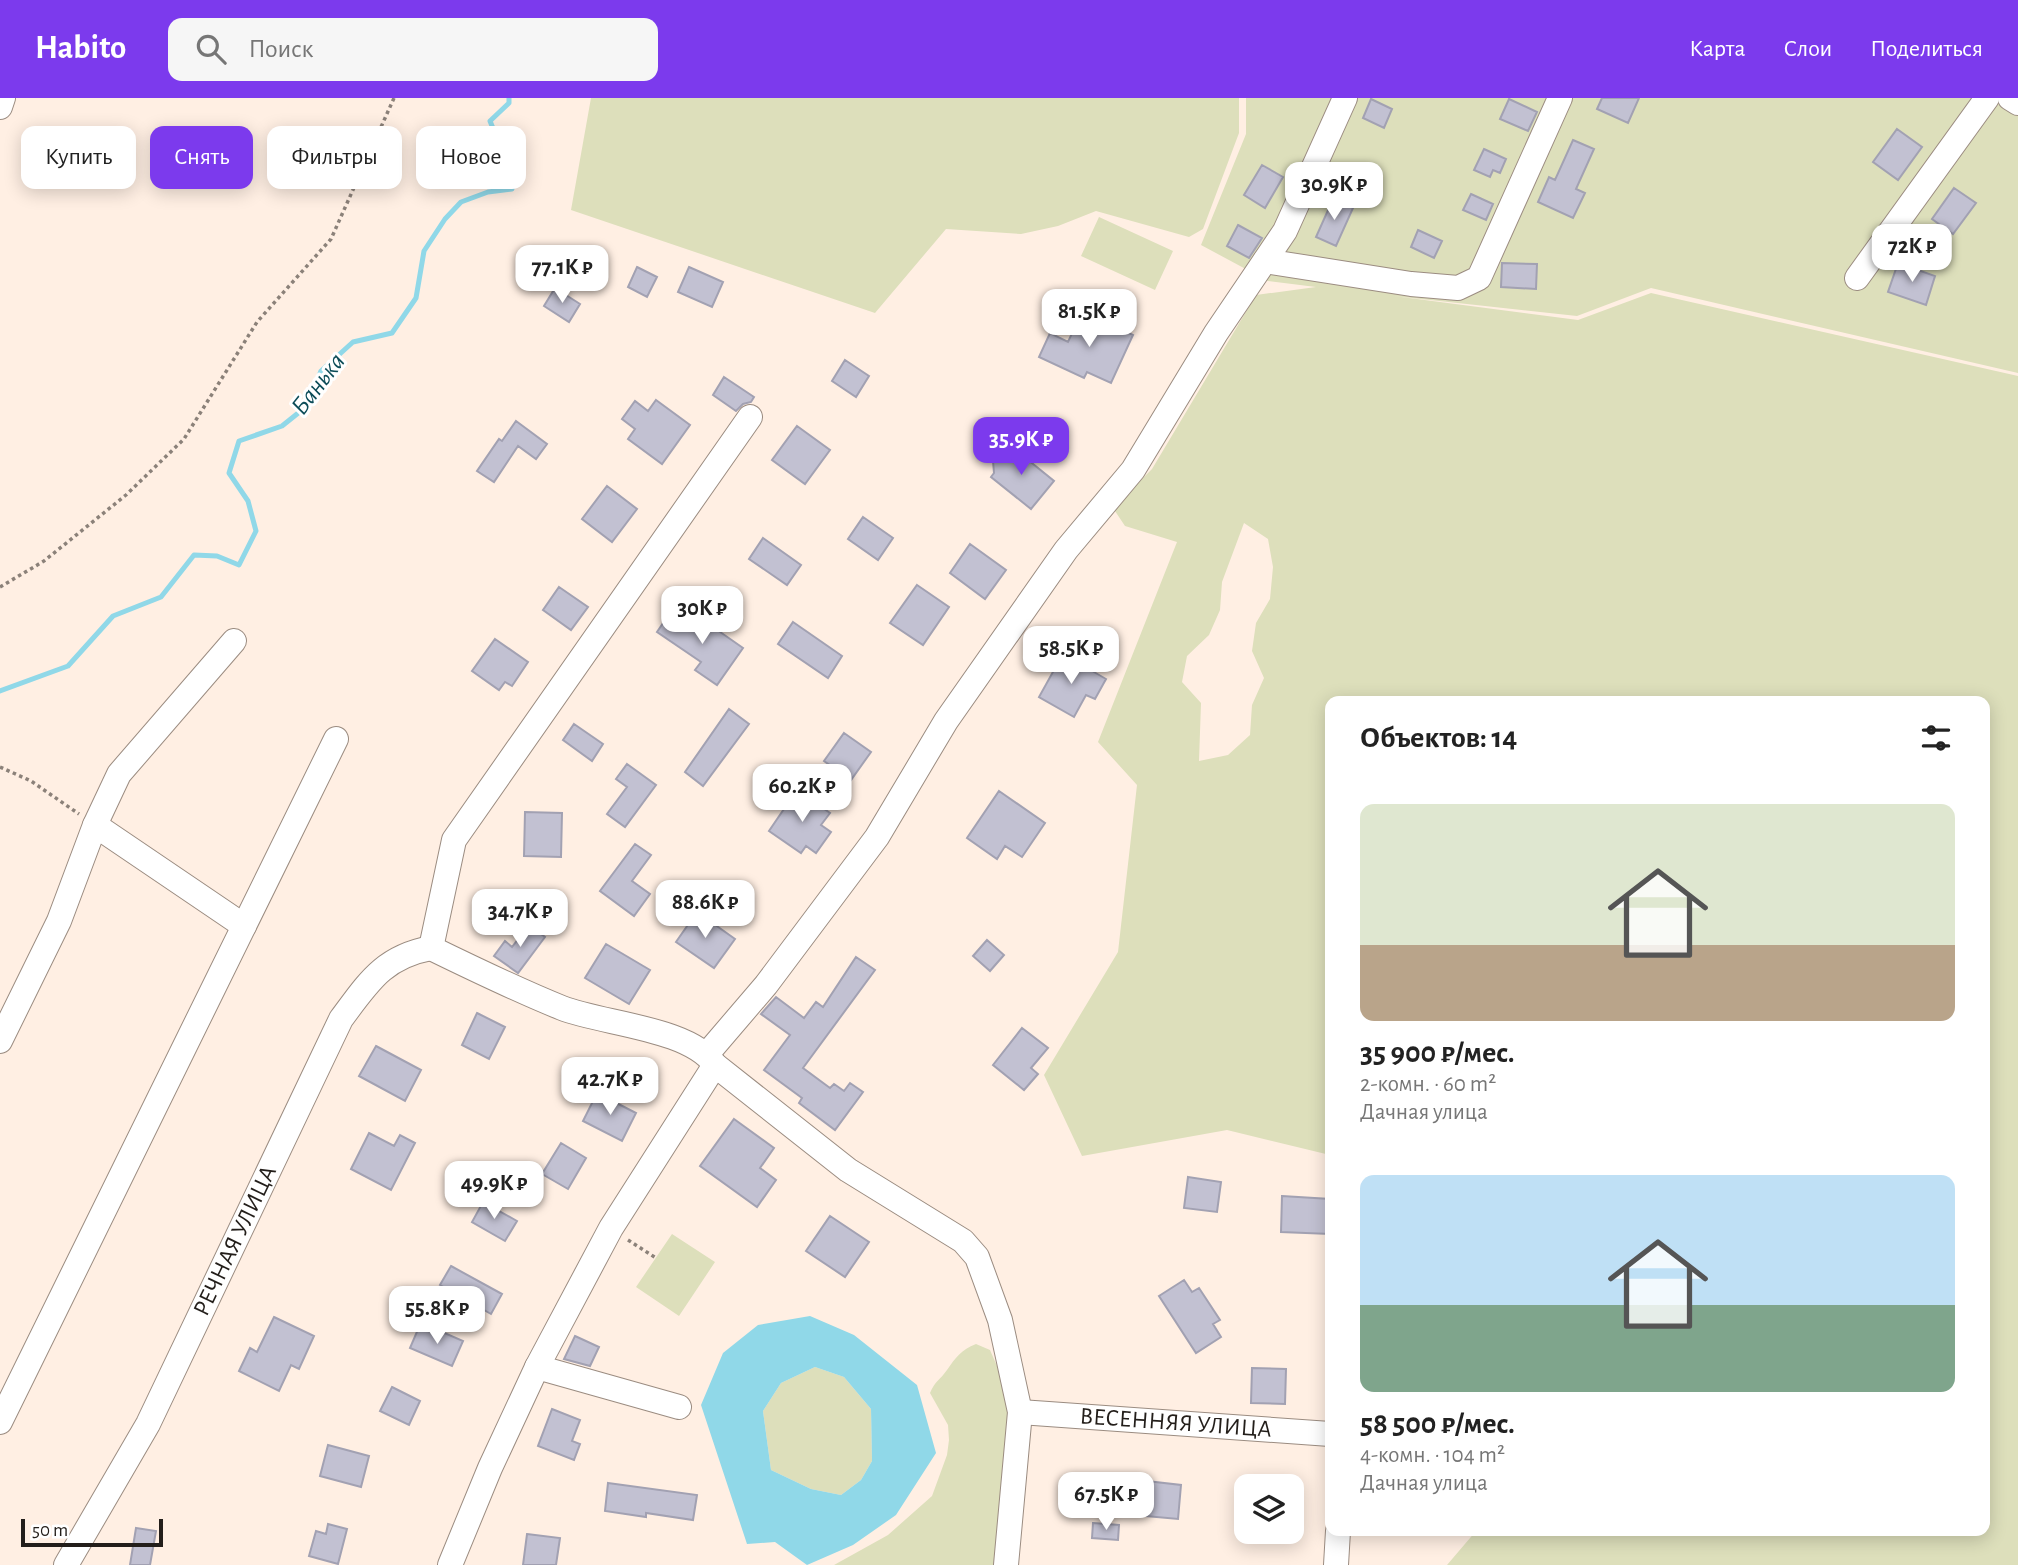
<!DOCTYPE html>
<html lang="ru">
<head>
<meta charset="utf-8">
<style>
  :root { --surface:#fff; --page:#f6f6f6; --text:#222; --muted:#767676; --accent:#7c3aed }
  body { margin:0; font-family:"Alegreya Sans",sans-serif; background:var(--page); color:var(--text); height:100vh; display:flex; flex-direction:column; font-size:26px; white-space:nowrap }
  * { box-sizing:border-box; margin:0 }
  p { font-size:23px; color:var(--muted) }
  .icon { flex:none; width:38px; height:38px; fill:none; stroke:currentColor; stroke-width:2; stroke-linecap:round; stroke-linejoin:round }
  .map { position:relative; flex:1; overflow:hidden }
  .panel { position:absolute; left:1325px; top:598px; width:665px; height:840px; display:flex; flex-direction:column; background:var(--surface); border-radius:14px; box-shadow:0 4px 18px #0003 }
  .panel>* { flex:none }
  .hud { position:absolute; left:21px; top:28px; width:665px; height:63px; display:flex; gap:14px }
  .fabs { position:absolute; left:1234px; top:1376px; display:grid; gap:14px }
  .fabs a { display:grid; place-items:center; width:70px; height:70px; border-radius:14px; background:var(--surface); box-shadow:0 4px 18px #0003; font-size:35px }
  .scale { position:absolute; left:21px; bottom:18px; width:142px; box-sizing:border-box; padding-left:7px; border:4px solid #231e1a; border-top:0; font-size:19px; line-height:24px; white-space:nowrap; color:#231e1a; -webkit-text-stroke:5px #fff; paint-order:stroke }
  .price { position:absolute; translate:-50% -60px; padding:0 16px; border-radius:14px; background:#fff; color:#222; font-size:23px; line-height:46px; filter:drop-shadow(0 2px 4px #0008) }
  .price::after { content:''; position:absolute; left:50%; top:42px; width:21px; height:16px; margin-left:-10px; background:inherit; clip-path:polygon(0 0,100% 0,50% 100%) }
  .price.current { background:var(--accent); color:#fff }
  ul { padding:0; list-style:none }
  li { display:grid; align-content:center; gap:14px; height:371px; padding:0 35px }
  li span { display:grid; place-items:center; height:217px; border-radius:14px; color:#555 }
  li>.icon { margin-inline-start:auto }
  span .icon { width:126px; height:126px; fill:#fffc; stroke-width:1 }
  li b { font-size:30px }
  h2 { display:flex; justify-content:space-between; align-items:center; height:84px; padding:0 35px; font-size:30px }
  .tag { padding:0 24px; border-radius:14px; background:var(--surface); box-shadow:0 4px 18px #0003; font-size:24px; line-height:63px }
  .tag.current { background:var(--accent); color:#fff }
  header { display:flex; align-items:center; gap:42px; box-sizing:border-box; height:98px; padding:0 35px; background:var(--accent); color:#fff }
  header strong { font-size:33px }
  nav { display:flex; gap:38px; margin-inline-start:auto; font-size:24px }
  .search { width:490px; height:63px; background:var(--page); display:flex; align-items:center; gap:18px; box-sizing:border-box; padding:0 24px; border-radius:14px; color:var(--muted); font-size:26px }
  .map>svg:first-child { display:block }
  .green { fill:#dddfbb; fill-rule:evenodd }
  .water { fill:#90d8e8; fill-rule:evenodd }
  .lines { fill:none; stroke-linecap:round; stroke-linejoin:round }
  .stream { stroke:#90d8e8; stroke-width:5 }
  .building { fill:#c2c1d2; stroke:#a2a1b2; stroke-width:2 }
  .minor-casing { stroke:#9b8c81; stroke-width:26 }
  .path { stroke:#8b8179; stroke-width:3.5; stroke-dasharray:3.5 3.5; stroke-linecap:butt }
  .minor { stroke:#fff; stroke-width:24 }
  .labels { text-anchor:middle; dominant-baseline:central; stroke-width:6; stroke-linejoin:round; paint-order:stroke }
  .street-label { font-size:24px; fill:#231e1a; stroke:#fff }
  .water-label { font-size:26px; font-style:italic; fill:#0c4c58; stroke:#fff }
</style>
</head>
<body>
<header>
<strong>Habito</strong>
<div class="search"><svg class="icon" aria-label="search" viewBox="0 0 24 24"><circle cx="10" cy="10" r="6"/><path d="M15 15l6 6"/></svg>Поиск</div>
<nav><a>Карта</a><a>Слои</a><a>Поделиться</a></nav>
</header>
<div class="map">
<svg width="2018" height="1467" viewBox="0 0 2018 1467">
  <rect width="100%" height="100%" fill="#ffefe3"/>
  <!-- green -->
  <path class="green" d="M591,0H1239V35L1203,131L1189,139L1096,113L1058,128L1021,136L946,131L875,215L571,112Z
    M1246,0H2018V275L1651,190L1577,218L1394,198L1578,222L1651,195L2018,278V1467H1447L1476,1433H1984V604H1330V1057L1227,1032L1082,1058L1044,977L1118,854L1137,687L1098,644L1177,444L1125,428L1113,410L1152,371L1256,197L1316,189L1268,183L1201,147L1246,36ZM1244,425L1268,441L1273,469L1270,501L1256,525L1252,553L1264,580L1252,607L1250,637L1228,657L1199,663L1201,605L1182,584L1187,558L1209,537L1220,512L1222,484Z
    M1099,119L1173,153L1155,192L1081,158Z
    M672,1136L715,1164L679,1218L636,1189Z
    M976,1246L990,1252L997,1268L1010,1318L994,1467H834L888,1437L932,1398L947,1357L949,1342L948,1327L930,1295C935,1283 940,1282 947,1272C956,1259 961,1252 976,1246Z
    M815,1269L844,1279L871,1311L872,1363L861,1382L841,1397L811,1391L771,1372L763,1313L781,1285Z"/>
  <!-- water -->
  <path class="water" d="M810,1218L854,1237L917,1287L936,1355L896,1417L853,1447L807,1467L775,1444L747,1446L701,1307L723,1255L758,1227ZM815,1269L844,1279L871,1311L872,1363L861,1382L841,1397L811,1391L771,1372L763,1313L781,1285Z"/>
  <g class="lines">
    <!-- stream -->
    <path class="stream" d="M0,593L68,568L113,518L161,499L194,457L217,458L239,467L256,433L248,403L229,375L239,343L282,328L307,308L321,273L353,244L392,235L416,200L424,153L445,121L461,104L488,94L512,91L513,79L490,23L509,5V0"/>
  </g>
  <!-- building -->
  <path class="building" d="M1602,0H1639L1628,25L1597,11Z
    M1371,1L1392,11L1384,30L1363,20Z
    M1509,1L1537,14L1528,33L1500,21Z
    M1897,31L1922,49L1898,82L1873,64Z
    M1573,42L1594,51L1576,91L1585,95L1573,120L1538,104L1549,79L1555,82Z
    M83,51L115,64L106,85L74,71Z
    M1484,51L1506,61L1500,75L1493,72L1490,79L1474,72Z
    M1262,67L1283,79L1265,110L1244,97Z
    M1954,90L1976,105L1953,136L1932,121Z
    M1471,96L1493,106L1486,122L1463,112Z
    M1333,101L1353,110L1336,148L1316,139Z
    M1238,127L1262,140L1249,160L1227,148Z
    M1418,132L1442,143L1434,160L1411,149Z
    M1502,165L1537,166L1536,191L1501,189Z
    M1898,165L1935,178L1926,207L1888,194Z
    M637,169L657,179L647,199L628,189Z
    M689,169L723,184L712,209L678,194Z
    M555,190L580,206L569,224L544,208Z
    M1082,214L1133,237L1111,285L1087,274L1084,280L1039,259L1050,235L1068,244Z
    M845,262L869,278L856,299L832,283Z
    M724,279L754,299L751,304L743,306L736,313L713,297Z
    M656,302L690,327L662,366L628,341L635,331L622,321L635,303L648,313Z
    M516,323L547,346L536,361L518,348L494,384L477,373L499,341L502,343Z
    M797,328L830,352L805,386L772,362Z
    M1017,353L1054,383L1031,411L991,379L994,375L993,363L995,358L999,355Z
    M607,388L637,411L612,444L582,421Z
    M863,419L893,440L878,462L848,441Z
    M763,440L801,467L787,487L749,461Z
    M970,446L1006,472L985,501L950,475Z
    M917,487L949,509L923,547L890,525Z
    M559,489L588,509L571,532L543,512Z
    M672,512L707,537L713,529L743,550L717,587L695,572L701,564L657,534Z
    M793,524L842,558L828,580L778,546Z
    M495,541L528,564L512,588L505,584L499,592L472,573Z
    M1063,556L1106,581L1095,601L1086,597L1074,619L1039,599Z
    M729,611L749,626L703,688L685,674Z
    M574,626L603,646L592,663L563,642Z
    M844,635L871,654L851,682L824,663Z
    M627,666L656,687L625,729L607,716L627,689L616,681Z
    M797,692L830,715L821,727L831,734L816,755L806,748L801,755L769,733Z
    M999,693L1045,725L1022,759L1005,748L997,761L967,740Z
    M525,714L562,715L561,759L524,758Z
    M635,746L651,757L632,783L650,796L634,818L600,793Z
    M697,814L735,841L714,870L676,844Z
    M529,827L545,839L518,875L494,858L505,843L512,849Z
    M987,842L1004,857L990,873L973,858Z
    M606,846L650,872L629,906L585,880Z
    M856,859L875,872L803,970L830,990L834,986L844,993L850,985L863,994L835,1032L799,1005L802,1000L764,972L790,937L761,916L776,899L804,920L816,904L823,909Z
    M477,915L505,929L489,961L462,947Z
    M1022,930L1048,950L1031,970L1038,976L1024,992L993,967Z
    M376,948L421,972L405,1003L359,978Z
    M597,995L636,1015L622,1043L583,1023Z
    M734,1021L774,1050L760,1070L776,1082L757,1109L700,1068Z
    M369,1035L394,1048L400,1037L415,1045L391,1092L351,1071Z
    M561,1045L586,1060L568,1091L542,1076Z
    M1188,1079L1221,1084L1217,1114L1184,1110Z
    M1282,1098L1330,1101V1136L1281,1134Z
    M483,1104L517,1123L505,1143L472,1124Z
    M830,1118L869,1144L845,1179L806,1153Z
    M451,1168L502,1196L491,1216L440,1187Z
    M1184,1182L1192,1194L1199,1190L1220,1222L1213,1226L1221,1239L1196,1255L1159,1198Z
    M274,1219L314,1238L299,1271L291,1267L279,1293L239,1273L250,1250L257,1254Z
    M419,1229L438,1237L440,1233L463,1243L452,1268L410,1250Z
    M575,1238L599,1249L590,1268L564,1261Z
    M1252,1270L1286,1271L1285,1306L1251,1305Z
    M392,1289L420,1303L409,1327L380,1313Z
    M552,1311L580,1322L572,1343L580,1346L574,1362L538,1348Z
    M328,1347L369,1358L361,1389L320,1378Z
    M1138,1382L1181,1387L1178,1421L1135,1417Z
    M608,1385L697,1397L693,1422L646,1415V1419L605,1413Z
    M1093,1425L1119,1427L1118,1442L1092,1440Z
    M328,1426L347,1431L338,1466L309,1458L316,1433L326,1436Z
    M136,1430L156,1433L150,1467H130Z
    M527,1436L560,1440L556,1467H523Z"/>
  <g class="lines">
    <!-- minor casing -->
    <g class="minor-casing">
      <g id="minor">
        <path d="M2010,0L2018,5"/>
        <path d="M0,9L3,0"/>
        <path d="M1265,163L1411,186L1458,190L1479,180L1560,0"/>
        <path d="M1857,180L1987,0"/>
        <path d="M95,727L244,828"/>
        <path d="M431,850C474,871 517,892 562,910C603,926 690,930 715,967L848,1072L963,1143L977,1159L1000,1222L1020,1314L1006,1467"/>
        <path d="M431,850L454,742L750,319"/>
        <path d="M0,943L59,823L95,727L119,676L234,543"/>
        <path d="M707,956L766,887L877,739L946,623L1066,452L1133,372L1216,235L1285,133L1345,0"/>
        <path d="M537,1269L679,1309"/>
        <path id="s1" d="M1020,1314L1330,1336"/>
        <path d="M0,1324L336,641"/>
        <path id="s2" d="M66,1467L148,1326L341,921C368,885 383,859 431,850"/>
        <path d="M450,1467L490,1370L537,1269L611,1130L715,967"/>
        <path d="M1336,1467L1338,1433"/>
      </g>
    </g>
    <!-- path -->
    <path class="path" d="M0,489L44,463L126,397L184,341L257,224L331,141L394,0
      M0,669L31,683L79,716
      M628,1142L656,1160"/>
    <!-- minor -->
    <use href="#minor" class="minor"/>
  </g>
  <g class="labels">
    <!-- street labels -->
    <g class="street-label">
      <text stroke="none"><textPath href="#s2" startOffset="366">РЕЧНАЯ УЛИЦА</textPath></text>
      <text stroke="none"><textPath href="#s1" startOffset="156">ВЕСЕННЯЯ УЛИЦА</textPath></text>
    </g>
    <!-- water labels -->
    <g class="water-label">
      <text transform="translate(318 286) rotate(-52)">Банька</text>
    </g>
  </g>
</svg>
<div class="fabs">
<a><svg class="icon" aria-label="layers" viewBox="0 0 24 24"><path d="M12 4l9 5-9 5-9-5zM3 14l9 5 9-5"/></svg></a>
</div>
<div class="scale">50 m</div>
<b class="price" style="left:1334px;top:124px">30.9K ₽</b>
<b class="price" style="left:1912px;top:186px">72K ₽</b>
<b class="price" style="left:562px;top:207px">77.1K ₽</b>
<b class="price" style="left:1089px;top:251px">81.5K ₽</b>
<b class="price current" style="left:1021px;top:379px">35.9K ₽</b>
<b class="price" style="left:702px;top:548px">30K ₽</b>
<b class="price" style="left:1071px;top:588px">58.5K ₽</b>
<b class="price" style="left:802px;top:726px">60.2K ₽</b>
<b class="price" style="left:705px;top:842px">88.6K ₽</b>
<b class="price" style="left:520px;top:851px">34.7K ₽</b>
<b class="price" style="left:610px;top:1019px">42.7K ₽</b>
<b class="price" style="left:494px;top:1123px">49.9K ₽</b>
<b class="price" style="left:437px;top:1248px">55.8K ₽</b>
<b class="price" style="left:1106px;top:1434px">67.5K ₽</b>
<div class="hud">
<a class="tag">Купить</a>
<a class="tag current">Снять</a>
<a class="tag">Фильтры</a>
<a class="tag">Новое</a>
</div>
<section class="panel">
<h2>Объектов: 14<svg class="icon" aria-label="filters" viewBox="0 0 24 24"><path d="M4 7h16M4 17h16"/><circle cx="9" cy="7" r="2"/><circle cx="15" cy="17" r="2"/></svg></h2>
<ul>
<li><span style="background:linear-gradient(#dfe7d0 65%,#b9a48a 0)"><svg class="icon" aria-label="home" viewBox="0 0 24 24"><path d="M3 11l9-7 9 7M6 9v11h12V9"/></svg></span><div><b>35 900 ₽/мес.</b><p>2-комн. · 60 m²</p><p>Дачная улица</p></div></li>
<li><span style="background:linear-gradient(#bfe0f5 60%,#7fa58c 0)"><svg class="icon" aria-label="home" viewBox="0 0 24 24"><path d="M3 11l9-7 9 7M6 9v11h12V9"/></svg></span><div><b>58 500 ₽/мес.</b><p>4-комн. · 104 m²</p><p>Дачная улица</p></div></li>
</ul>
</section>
</div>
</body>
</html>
